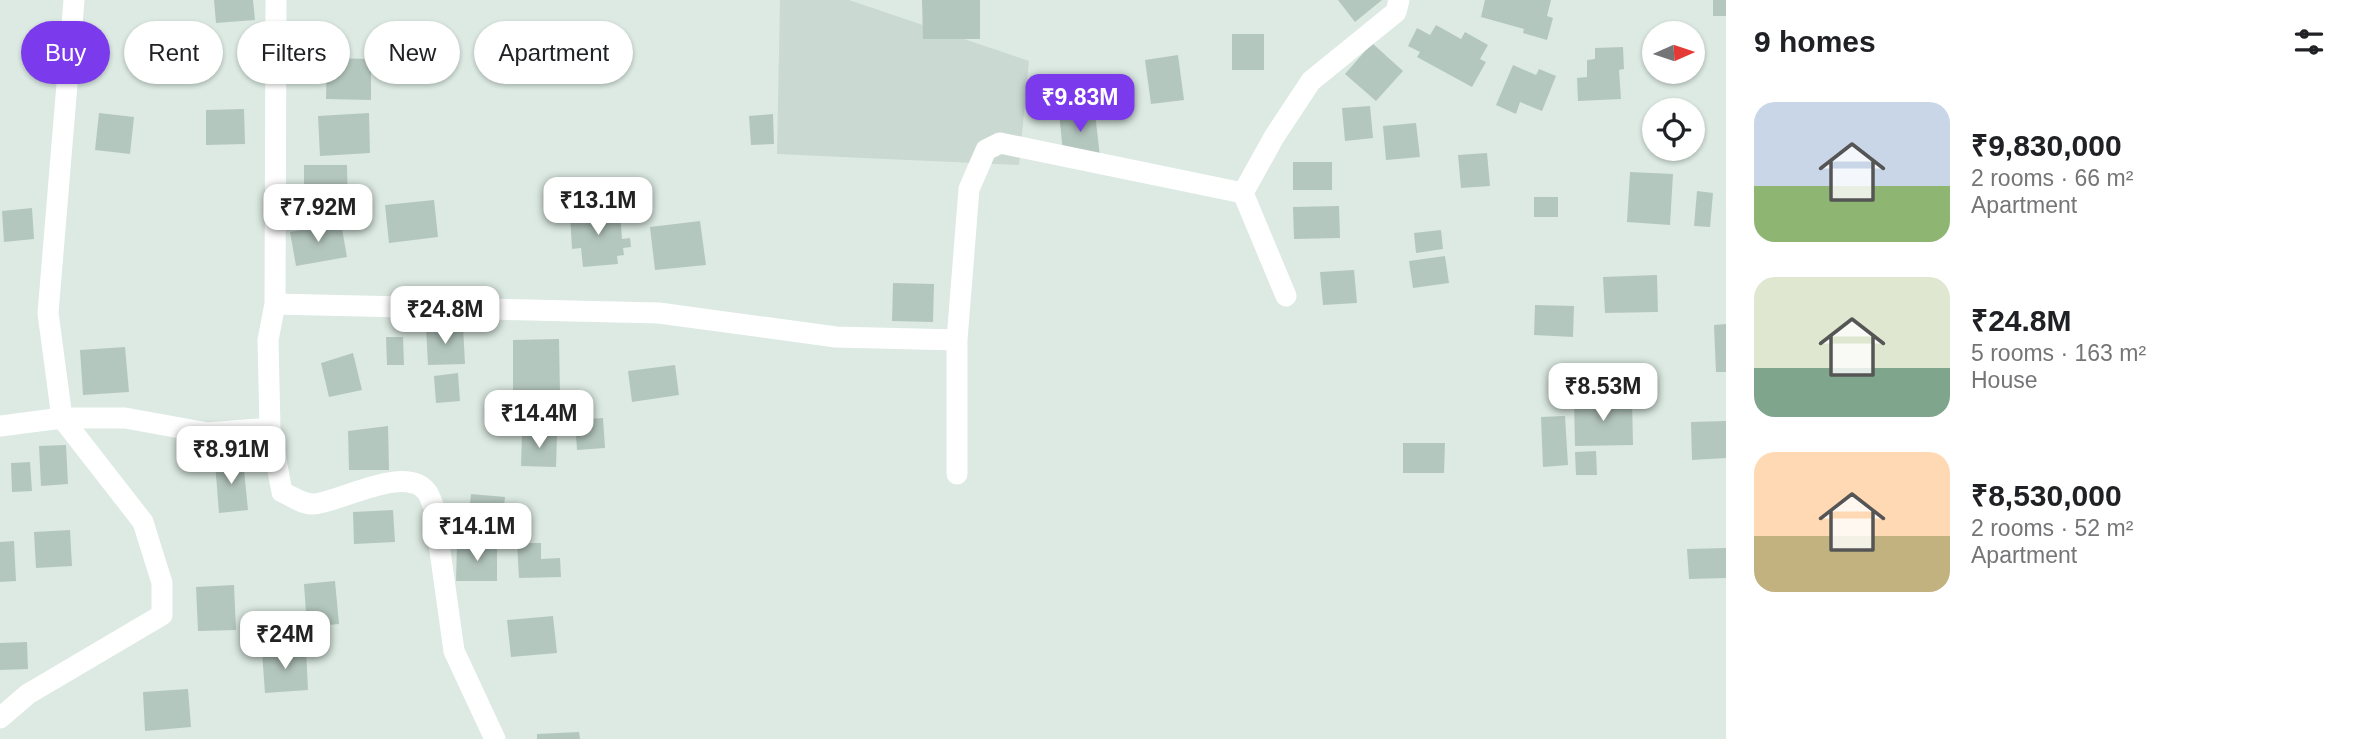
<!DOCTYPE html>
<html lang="en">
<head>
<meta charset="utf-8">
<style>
  :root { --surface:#fff; --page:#f6f6f6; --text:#202124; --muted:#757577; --accent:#7c3aed }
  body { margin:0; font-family:Helvetica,sans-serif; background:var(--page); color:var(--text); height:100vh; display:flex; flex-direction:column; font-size:26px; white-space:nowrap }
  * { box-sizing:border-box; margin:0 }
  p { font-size:23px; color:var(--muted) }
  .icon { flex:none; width:38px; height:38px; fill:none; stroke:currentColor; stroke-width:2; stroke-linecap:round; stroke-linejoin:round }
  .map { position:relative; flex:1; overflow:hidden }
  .details { display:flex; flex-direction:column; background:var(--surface); width:630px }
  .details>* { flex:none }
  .hud { position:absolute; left:21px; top:21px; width:665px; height:63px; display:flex; gap:14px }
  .needle { width:46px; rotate:87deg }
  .fabs { position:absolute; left:1642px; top:21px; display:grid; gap:14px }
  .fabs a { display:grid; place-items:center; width:63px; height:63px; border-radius:50%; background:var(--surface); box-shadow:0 2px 5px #0004; font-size:35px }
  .price { position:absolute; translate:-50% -60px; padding:0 16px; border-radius:14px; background:#fff; color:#222; font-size:23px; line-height:46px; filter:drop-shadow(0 2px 4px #0008) }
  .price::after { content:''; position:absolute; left:50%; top:42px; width:21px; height:16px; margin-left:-10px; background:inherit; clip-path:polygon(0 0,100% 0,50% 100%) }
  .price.selected { background:var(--accent); color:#fff }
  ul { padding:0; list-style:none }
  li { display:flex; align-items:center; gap:21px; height:175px; padding:0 28px }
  li span { display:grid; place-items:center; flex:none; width:196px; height:140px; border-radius:21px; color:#555 }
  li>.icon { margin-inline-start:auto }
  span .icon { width:84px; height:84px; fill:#fffc; stroke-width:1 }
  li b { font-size:30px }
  h2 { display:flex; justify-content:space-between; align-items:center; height:84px; padding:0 28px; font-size:30px }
  .pill { padding:0 24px; border-radius:32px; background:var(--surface); box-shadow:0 2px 5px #0004; font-size:24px; line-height:63px }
  .pill.selected { background:var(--accent); color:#fff }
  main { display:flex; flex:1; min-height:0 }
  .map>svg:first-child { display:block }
  .built { fill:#cad9d2 }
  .building { fill:#b4c7be }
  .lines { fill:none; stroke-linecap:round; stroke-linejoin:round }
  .minor { stroke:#fff; stroke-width:21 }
</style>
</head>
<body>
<main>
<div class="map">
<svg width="1726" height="739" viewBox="0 0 1726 739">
  <rect width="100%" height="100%" fill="#dceae3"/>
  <!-- built -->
  <path class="built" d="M780,0H849L1029,61L1019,165L777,154Z"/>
  <!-- building -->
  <path class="building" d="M214,0H253L255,20L216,23Z
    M922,0H980V39H923Z
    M1338,0H1382L1355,22Z
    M1485,0H1551L1547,16L1553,18L1547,40L1523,33L1524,29L1481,17Z
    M1713,0H1726V16H1713Z
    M1436,25L1461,39L1465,32L1488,45L1480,59L1486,62L1472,87L1417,57L1420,52L1408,46L1417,28L1430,35Z
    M161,27L204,28L203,73H161Z
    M1232,34H1264V70H1232Z
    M1372,43L1403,71L1376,101L1345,74Z
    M1623,47L1624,69L1619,70L1621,99L1578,101L1577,78L1587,77V60L1595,59V48Z
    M1178,55L1184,100L1151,104L1145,60Z
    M327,58L371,59V100L326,99Z
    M1513,65L1536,75L1539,69L1556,76L1542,111L1520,102L1516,114L1496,105Z
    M1370,106L1373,138L1345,141L1342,108Z
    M244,109L245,144L206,145V110Z
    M99,113L134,117L130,154L95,150Z
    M369,113L370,153L320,156L318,116Z
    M1059,113H1095L1100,157L1063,152Z
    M773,114L774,144L751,145L749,116Z
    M1416,123L1420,157L1386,160L1383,126Z
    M1487,153L1490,186L1461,188L1458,155Z
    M1293,162H1332V190H1293Z
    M304,165H347L348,213L304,214Z
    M1630,172L1673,174L1670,225L1627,222Z
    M1697,191L1713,193L1710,227L1694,226Z
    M1534,197H1558V217H1534Z
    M434,200L438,237L389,243L385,205Z
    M1339,206L1340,238L1294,239L1293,207Z
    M32,208L34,239L4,242L2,211Z
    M620,210L622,239L630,238L631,247L623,248L624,255L617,256L618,264L583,267L581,248L572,249L570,214Z
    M700,221L706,265L655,270L650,227Z
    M341,223L347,257L296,266L290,232Z
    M1441,230L1443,249L1416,253L1414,233Z
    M1445,256L1449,283L1413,288L1409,261Z
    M1354,270L1357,303L1323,305L1320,272Z
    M1657,275L1658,312L1605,313L1603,277Z
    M893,283L934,284L933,322L892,321Z
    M1535,305L1574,306L1573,337L1534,335Z
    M1726,324V372H1716L1714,325Z
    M463,326L465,364L428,365L426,327Z
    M386,337H403L404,365H387Z
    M559,339L560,394H513V340Z
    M125,347L129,392L83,395L80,350Z
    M353,353L362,390L329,397L321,363Z
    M675,365L679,395L632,402L628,371Z
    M458,373L460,401L436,403L434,376Z
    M1574,400H1632L1633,445L1575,446Z
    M1565,416L1568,465L1543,467L1541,417Z
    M603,418L605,448L577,450L575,420Z
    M1726,421V458L1692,460L1691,422Z
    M388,426L389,470H349L348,431Z
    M522,434L557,435L556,467L521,466Z
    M1403,443H1445L1444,473H1403Z
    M66,445L68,484L41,486L39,446Z
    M1596,451L1597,475H1576L1575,452Z
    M243,460L248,510L219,513L215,462Z
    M30,462L32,491L12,492L11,463Z
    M471,494L505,497L501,535L467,532Z
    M393,510L395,542L354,544L353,512Z
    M70,530L72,566L36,568L34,532Z
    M14,541L16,581L0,582V542Z
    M517,543H541V559L560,558L561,577L519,578Z
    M457,545L497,546V581H456Z
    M1726,548V578L1689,579L1687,549Z
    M335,581L339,624L307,627L304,584Z
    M234,585L236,630L198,631L196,587Z
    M553,616L557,653L511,657L507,620Z
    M27,642L28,669L0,670V643Z
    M306,649L308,690L265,693L262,652Z
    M188,689L191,727L145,731L143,692Z
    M579,732L580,739H537V734Z"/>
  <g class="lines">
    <!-- minor -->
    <path class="minor" d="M276,0L275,304L268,340L270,428L282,492C291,496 302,504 313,504C339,503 406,463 427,492C430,496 432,503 434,508L454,651L495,739
      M1243,193L1274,137L1311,81L1396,12L1399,0
      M1243,193L1286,296
      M275,304L659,313L836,337L957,340
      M0,426L62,418H125L208,433L270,428
      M957,474V340L969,189L986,150L1000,143L1243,193
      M0,718L28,694L162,615V583L143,522L62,418L48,313L74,0"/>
  </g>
</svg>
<div class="fabs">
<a><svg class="needle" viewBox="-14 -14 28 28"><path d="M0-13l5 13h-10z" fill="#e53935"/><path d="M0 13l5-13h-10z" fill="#757577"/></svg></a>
<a><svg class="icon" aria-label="locate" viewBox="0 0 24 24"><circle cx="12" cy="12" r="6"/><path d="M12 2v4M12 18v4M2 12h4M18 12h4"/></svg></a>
</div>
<b class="price selected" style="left:1080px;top:134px">₹9.83M</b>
<b class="price" style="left:598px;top:237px">₹13.1M</b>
<b class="price" style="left:318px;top:244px">₹7.92M</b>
<b class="price" style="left:445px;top:346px">₹24.8M</b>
<b class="price" style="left:1603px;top:423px">₹8.53M</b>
<b class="price" style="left:539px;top:450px">₹14.4M</b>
<b class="price" style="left:231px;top:486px">₹8.91M</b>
<b class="price" style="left:477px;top:563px">₹14.1M</b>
<b class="price" style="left:285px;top:671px">₹24M</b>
<div class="hud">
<a class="pill selected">Buy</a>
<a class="pill">Rent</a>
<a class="pill">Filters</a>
<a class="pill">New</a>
<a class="pill">Apartment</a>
</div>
</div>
<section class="details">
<h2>9 homes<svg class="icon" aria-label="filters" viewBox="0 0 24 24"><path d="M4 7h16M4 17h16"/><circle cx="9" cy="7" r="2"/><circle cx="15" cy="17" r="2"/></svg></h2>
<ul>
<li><span style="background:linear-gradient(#c9d6e8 60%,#8fb573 0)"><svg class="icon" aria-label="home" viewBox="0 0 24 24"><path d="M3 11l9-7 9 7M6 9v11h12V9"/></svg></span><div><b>₹9,830,000</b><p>2 rooms · 66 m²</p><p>Apartment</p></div></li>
<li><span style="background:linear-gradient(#dfe7d0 65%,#7fa58c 0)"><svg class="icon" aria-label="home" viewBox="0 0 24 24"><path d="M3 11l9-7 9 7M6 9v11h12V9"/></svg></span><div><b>₹24.8M</b><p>5 rooms · 163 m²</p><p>House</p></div></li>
<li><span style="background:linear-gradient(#ffd9b3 60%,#c2b280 0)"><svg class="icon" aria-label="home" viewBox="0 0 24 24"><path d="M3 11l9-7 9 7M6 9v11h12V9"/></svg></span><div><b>₹8,530,000</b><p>2 rooms · 52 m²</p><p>Apartment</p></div></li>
</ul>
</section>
</main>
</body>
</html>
